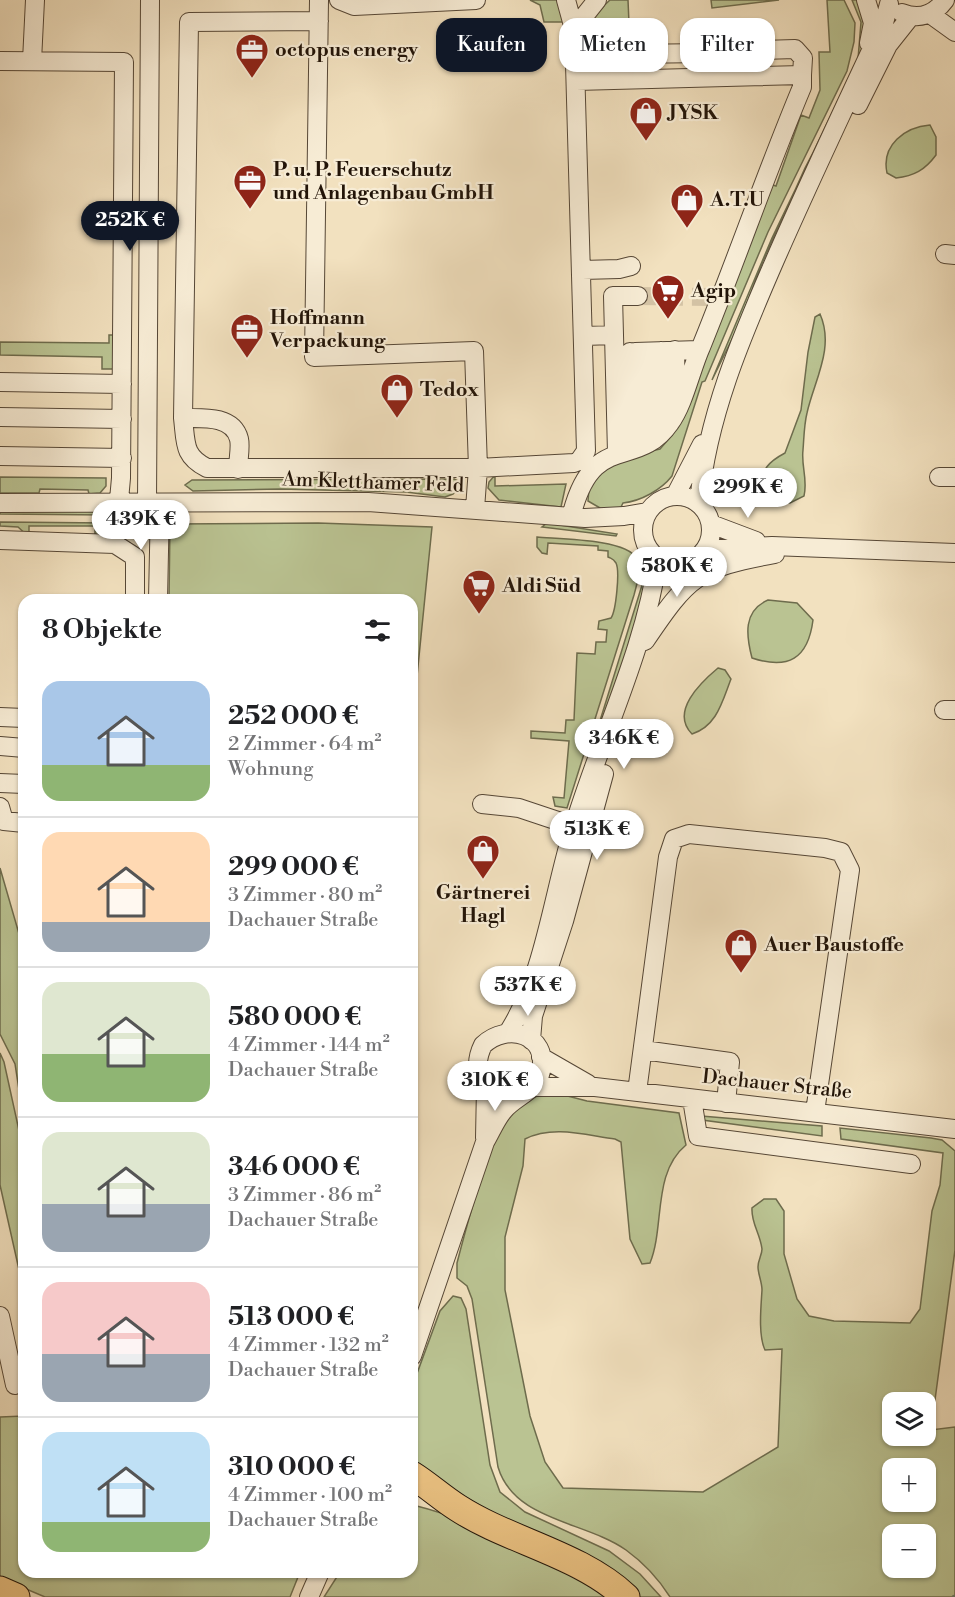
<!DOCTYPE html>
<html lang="de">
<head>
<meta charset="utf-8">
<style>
  :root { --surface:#fff; --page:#f6f6f6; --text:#202124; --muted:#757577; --line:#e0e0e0; --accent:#111827 }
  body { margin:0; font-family:"Libre Bodoni",serif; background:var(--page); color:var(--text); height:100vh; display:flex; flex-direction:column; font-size:22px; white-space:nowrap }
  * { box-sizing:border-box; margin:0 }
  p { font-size:20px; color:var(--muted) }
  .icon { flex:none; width:33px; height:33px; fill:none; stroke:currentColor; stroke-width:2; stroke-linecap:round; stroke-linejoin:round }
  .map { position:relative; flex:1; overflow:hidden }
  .details { position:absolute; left:18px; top:594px; width:400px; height:984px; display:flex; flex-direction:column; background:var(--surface); border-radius:18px; box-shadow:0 2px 4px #0004 }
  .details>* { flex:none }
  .hud { position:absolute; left:436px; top:18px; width:428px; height:54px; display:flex; gap:12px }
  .controls { position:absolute; left:882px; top:1392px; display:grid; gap:12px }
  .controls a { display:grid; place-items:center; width:54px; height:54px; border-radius:12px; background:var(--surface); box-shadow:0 2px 4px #0004; font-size:30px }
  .price { position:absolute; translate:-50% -51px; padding:0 14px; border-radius:21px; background:#fff; color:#222; font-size:20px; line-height:39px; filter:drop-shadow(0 2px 3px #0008) }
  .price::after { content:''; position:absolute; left:50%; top:36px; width:18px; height:14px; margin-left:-9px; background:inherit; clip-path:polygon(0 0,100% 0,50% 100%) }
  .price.active { background:var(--accent); color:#fff }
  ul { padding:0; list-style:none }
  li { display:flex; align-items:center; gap:18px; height:150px; padding:0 24px }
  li+li { border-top:2px solid var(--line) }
  li span { display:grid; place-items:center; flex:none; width:168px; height:120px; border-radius:18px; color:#555 }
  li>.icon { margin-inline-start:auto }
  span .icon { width:72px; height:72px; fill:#fffc; stroke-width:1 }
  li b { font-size:26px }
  h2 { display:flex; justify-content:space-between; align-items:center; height:72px; padding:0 24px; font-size:26px }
  .pill { padding:0 21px; border-radius:18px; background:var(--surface); box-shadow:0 2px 4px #0004; font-size:21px; line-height:54px }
  .pill.active { background:var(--accent); color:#fff }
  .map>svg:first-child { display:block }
  .green { fill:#bac392; stroke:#6e6c4d; stroke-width:1.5; fill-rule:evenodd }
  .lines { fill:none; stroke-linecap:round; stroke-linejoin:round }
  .stream { stroke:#6b7a6c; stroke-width:4.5 }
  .minor-tunnel { stroke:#d3c2a4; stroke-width:18; stroke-dasharray:18 9; stroke-linecap:butt }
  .minor-casing { stroke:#564736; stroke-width:20 }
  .highway-casing { stroke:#221408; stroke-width:29 }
  .minor { stroke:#f7ecd5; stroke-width:18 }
  .highway { stroke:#e9c080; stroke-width:27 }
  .labels { text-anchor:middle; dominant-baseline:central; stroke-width:4.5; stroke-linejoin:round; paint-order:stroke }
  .poi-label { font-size:20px; font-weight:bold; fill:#221408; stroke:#f7ecd5; text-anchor:start }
  .street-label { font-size:20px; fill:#221408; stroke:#f7ecd5 }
</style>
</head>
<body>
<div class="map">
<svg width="955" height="1597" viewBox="0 0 955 1597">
  <rect width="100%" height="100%" fill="#f2e1bf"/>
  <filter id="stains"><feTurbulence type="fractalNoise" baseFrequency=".00333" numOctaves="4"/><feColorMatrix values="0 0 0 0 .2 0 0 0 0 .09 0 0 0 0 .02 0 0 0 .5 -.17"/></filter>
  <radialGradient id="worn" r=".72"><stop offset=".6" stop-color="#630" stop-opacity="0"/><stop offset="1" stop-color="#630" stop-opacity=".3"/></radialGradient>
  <!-- green -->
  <path class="green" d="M530,0H558L563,22H544L540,5Z
    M610,0H628L630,47L623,44V23L590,24L595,14Z
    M711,0H779L712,8Z
    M827,0H844L855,23L854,42L847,71L768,232L705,381L702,382L672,476C661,490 641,501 623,503L620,509L600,508L588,501L589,488L602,472L627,456L660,449L672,435L699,377L770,184L776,186L801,115L809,118L820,90L819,52H830Z
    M852,0H857L864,11L865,42L842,97L805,168L763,261L738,327L712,380L772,238L858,59L861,22Z
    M930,125L936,137V155C925,170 914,176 896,178L887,173C881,145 905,127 930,125Z
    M820,314C835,348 814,381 807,413C804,425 804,438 803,450C801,467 808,479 804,496L790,503L768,500L759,490C762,469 768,462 785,453L801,410L808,352L815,317Z
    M109,335H117L118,369H102V357L0,355V342L109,343Z
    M495,475V486L566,484L561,507L499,500L488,488L489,482Z
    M0,477L106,478V486L100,493L89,494L88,490L40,489L39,493H0Z
    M454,479L462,483L453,494L445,497L406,492L280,489L193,491L185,485L192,480Z
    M0,509L104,510L107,515L0,514Z
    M0,522L107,523L104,534L95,537V526H29V537L18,527L0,526Z
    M318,523L432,527L413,716L412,600H169L170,524Z
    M547,523L617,534L616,536L542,527Z
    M537,537C558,539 627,539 636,558C642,570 637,583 634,595L567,808L555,806L553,797L564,798L569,741L531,738V731L565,733L566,720H574L577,653L595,654L596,642H606L607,630L598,629L599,621L611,618C616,611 620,571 616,563C613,558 612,559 608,557V551L598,550V546L548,543L547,554L542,553L537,547Z
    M643,582H646C639,608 613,709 599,724Z
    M768,600L797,603L813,620C808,659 788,670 752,658C746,635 743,611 768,600Z
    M718,668L725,670L731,679C722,702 717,726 692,734C670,712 700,683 718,668Z
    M0,868L24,951V1122L15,1064L0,1034Z
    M0,1053L4,1062L20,1135L24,1176V1292L0,1185Z
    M552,1092L587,1101L679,1113L686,1145C652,1173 665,1226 650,1263L642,1264L630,1239L621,1142L615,1139C585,1135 553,1125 525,1139L523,1166L505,1237V1290L530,1416L545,1462L563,1488L703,1492L778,1447L782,1349L765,1350C758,1335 761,1307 762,1290C762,1282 758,1274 758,1267C758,1260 762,1255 762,1249C760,1233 751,1223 752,1208L764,1199H776L784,1211V1254L797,1299L809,1316L834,1321L910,1323L920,1309L932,1211L940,1185L943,1153L841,1139L840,1128L931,1138L942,1140L955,1151V1250L931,1430L955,1427V1597H670C658,1578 644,1563 626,1550C585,1521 514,1521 498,1467L472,1299L467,1286L457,1278V1263C465,1232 491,1133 511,1112C521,1101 538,1095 552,1092ZM892,1402H926V1436H892ZM892,1468H926V1502H892ZM892,1534H926V1568H892Z
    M701,1116L822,1126V1136L702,1120Z
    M453,1296L461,1298L466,1309L490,1465L500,1492L525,1512L609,1551L640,1574L661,1597H640L413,1467L412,1387L440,1311Z
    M24,1416V1572H300L290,1597H45L0,1578V1417Z
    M413,1505C482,1522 549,1559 609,1597H324L340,1572H412Z"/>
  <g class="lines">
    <!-- stream -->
    <path class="stream" d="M954,1597H955"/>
    <!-- minor-tunnel -->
    <path class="minor-tunnel" d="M638,296L709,297"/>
    <!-- minor casing -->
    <g class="minor-casing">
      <path id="minor" d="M339,0L354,6L476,0
        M866,0L873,23L869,43
        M902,13C919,20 934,15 945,0
        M930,14L955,32
        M319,21L189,22L183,418C186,443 183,456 207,468H478L474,351L314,357L319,0
        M574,29L597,0
        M626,54L708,53L714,57V71L709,77
        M0,61L124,62L121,478L115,544L135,557V600
        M32,61L35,0
        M722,77L731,55L736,51L795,49L803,58L802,75
        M858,105L888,45L911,16
        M945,254L955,255
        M582,270L619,269L631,266
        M614,335L613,296H638
        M584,336L614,335L617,453
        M675,350L676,400
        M661,351L663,431
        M630,352L632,448
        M635,352L699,350
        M645,352L647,443
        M0,382L122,384
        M0,417L122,419
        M183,418C202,418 233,415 239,439C241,447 238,460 238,469
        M0,456L122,458
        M939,477H955
        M643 530a34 34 0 1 1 68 0a34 34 0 1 1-68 0Z
        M675,496L702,444
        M0,503L368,502L585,518L624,516L647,512
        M147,503L150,0
        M699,503C707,417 741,338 775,260C810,180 847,102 884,23L889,4
        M475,509L478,468L574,463L579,461L586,451L574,29L566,0
        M571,517C593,428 636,472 670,423C684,404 691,369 701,347C736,261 766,173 802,87V75L576,81
        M711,524L756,541
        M0,540L115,544
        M706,549L772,546L955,553
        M158,600L160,503
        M645,641C689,576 697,568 775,554
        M944,710H955
        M0,717L24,718
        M0,746L24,748
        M0,783L24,784
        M482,804L519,808L585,830
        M0,807L4,821L24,823
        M509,1031C545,974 554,888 575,823C602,735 645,649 658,558
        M531,1040L533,1016L564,921L604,774
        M643,1050L730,1062L726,1103
        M541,1057L588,1084
        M533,1087H595L955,1129
        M637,1092L668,857L674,839L689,834L825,848L841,852L850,870L815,1112
        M692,1099L698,1136L911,1164
        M485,1138L486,1087
        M0,1316L15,1385
        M412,1356L485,1142C491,1132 496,1119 504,1110C516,1096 537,1091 541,1071C549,1034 507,1022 483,1045C469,1073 486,1097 517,1096
        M309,1597L320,1572"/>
    </g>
    <!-- highway casing -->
    <g class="highway-casing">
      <path id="highway" d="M412,1475C428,1485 442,1498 458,1508C509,1541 580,1554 626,1597
        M0,1590L16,1597"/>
    </g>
    <!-- minor -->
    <use href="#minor" class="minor"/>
    <!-- highway -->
    <use href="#highway" class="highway"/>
  </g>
  <!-- icons -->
  <defs>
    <g id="office-pin" transform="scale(1.725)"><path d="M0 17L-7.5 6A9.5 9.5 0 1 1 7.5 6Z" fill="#8f2418" stroke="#f7ecd5"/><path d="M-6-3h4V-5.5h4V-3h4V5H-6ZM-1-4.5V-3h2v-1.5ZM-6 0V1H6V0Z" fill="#fff"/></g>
    <g id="shop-pin" transform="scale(1.725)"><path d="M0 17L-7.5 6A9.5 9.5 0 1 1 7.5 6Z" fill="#8f2418" stroke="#f7ecd5"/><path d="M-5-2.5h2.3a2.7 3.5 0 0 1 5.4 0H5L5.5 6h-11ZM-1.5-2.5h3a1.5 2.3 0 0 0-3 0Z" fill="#fff"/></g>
    <g id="supermarket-pin" transform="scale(1.725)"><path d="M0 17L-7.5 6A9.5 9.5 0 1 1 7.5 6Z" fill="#8f2418" stroke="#f7ecd5"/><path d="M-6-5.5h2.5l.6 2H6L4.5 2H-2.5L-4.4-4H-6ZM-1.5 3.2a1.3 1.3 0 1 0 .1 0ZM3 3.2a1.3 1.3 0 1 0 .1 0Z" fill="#fff"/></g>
  </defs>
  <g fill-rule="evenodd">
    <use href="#office-pin" x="252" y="50"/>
    <use href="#shop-pin" x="646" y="113"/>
    <use href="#office-pin" x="250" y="181"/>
    <use href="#shop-pin" x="687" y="200"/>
    <use href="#supermarket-pin" x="668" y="291"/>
    <use href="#office-pin" x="247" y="330"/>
    <use href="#shop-pin" x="397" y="390"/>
    <use href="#supermarket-pin" x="479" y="586"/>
    <use href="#shop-pin" x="483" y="851"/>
    <use href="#shop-pin" x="741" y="945"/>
  </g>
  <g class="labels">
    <!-- poi labels -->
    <g class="poi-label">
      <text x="275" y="50">octopus energy</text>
      <text x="669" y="113">JYSK</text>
      <text x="273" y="170">P. u. P. Feuerschutz<tspan x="273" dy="23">und Anlagenbau GmbH</tspan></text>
      <text x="710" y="200">A.T.U</text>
      <text x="691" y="291">Agip</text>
      <text x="270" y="318">Hoffmann<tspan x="270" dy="23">Verpackung</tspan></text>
      <text x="420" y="390">Tedox</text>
      <text x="502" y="586">Aldi Süd</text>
      <text x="483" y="893" text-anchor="middle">Gärtnerei<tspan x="483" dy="23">Hagl</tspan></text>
      <text x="764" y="945">Auer Baustoffe</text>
    </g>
    <!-- street labels -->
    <g class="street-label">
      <text transform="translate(373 483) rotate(2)">Am Kletthamer Feld</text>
      <text transform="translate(777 1085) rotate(6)">Dachauer Straße</text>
    </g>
  </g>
  <rect width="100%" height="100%" filter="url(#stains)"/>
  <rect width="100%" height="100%" fill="url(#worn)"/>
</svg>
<div class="controls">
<a><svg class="icon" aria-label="layers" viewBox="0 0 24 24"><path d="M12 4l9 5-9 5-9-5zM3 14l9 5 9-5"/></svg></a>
<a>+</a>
<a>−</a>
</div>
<b class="price active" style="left:130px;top:252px">252K €</b>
<b class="price" style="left:748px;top:519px">299K €</b>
<b class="price" style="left:141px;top:551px">439K €</b>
<b class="price" style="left:677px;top:598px">580K €</b>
<b class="price" style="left:624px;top:770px">346K €</b>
<b class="price" style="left:597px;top:861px">513K €</b>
<b class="price" style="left:528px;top:1017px">537K €</b>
<b class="price" style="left:495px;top:1112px">310K €</b>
<div class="hud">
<a class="pill active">Kaufen</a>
<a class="pill">Mieten</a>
<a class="pill">Filter</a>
</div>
<section class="details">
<h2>8 Objekte<svg class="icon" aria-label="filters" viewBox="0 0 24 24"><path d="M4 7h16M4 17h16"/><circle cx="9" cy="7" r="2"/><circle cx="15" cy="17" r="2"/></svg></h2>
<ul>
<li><span style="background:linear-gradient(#a9c7e8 70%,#8fb573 0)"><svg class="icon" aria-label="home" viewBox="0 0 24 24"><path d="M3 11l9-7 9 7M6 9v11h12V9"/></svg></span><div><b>252 000 €</b><p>2 Zimmer · 64 m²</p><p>Wohnung</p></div></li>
<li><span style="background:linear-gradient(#ffd9b3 75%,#9aa5b1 0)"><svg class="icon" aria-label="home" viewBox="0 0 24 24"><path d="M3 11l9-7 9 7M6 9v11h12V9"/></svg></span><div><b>299 000 €</b><p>3 Zimmer · 80 m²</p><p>Dachauer Straße</p></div></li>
<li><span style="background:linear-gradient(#dfe7d0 60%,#8fb573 0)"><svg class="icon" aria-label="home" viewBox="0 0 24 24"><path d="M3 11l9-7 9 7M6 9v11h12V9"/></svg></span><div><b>580 000 €</b><p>4 Zimmer · 144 m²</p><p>Dachauer Straße</p></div></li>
<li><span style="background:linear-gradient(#dfe7d0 60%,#9aa5b1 0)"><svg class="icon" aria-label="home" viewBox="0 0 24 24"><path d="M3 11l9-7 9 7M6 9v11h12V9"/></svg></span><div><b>346 000 €</b><p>3 Zimmer · 86 m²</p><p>Dachauer Straße</p></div></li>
<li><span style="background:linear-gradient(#f6c9c9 60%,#9aa5b1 0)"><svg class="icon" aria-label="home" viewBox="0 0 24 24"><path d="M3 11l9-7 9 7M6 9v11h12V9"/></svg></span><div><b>513 000 €</b><p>4 Zimmer · 132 m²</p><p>Dachauer Straße</p></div></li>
<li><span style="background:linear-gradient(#bfe0f5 75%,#8fb573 0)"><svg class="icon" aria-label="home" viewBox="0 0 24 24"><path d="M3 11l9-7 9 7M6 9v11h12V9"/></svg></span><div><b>310 000 €</b><p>4 Zimmer · 100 m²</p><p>Dachauer Straße</p></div></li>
</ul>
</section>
</div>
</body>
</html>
